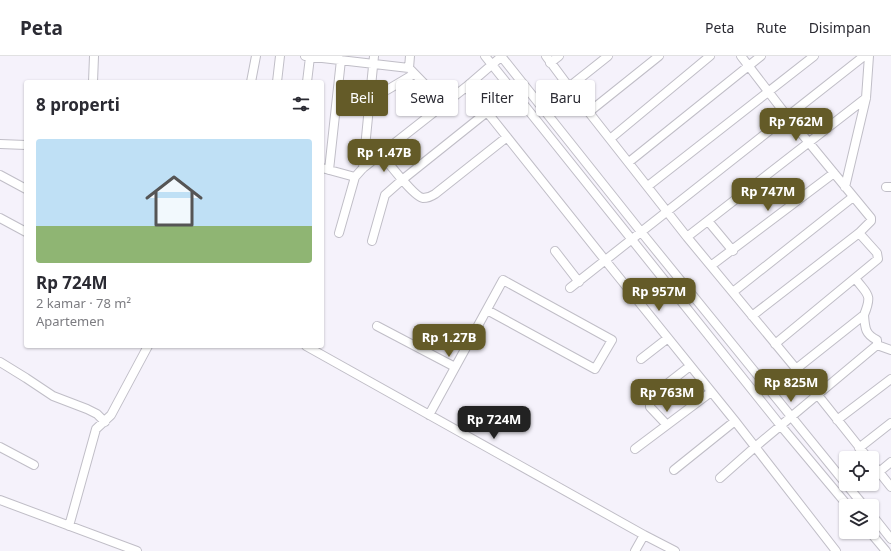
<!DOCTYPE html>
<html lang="id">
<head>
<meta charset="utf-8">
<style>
  :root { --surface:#fff; --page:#f2f2f3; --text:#2b2b33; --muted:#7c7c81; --line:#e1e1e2; --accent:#645b28 }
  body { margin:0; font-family:"Noto Sans",sans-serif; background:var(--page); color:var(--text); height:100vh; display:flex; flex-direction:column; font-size:15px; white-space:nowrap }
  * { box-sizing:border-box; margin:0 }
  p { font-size:13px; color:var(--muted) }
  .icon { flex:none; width:22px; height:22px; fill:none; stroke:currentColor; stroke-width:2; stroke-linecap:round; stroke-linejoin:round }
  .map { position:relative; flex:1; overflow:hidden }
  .details { position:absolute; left:24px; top:24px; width:300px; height:268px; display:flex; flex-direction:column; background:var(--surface); border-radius:4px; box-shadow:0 1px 3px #0004 }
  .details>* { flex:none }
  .banner { position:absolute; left:336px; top:24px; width:380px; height:36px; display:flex; gap:8px }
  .fabs { position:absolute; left:839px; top:395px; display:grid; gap:8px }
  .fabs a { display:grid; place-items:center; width:40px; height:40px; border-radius:4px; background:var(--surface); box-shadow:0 1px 3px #0004; font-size:20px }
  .price { position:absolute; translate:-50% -34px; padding:0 9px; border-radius:8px; background:var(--accent); color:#fff; font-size:13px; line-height:26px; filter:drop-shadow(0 1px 2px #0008) }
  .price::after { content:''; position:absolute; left:50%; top:24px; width:12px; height:9px; margin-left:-6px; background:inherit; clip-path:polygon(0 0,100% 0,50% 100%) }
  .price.selected { background:#222; color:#fff }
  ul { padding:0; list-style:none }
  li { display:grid; align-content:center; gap:8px; height:212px; padding:0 12px }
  li span { display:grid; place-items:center; height:124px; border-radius:4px; color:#555 }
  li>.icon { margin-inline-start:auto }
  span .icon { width:72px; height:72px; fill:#fffc; stroke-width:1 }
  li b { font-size:17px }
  h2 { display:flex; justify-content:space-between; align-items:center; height:48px; padding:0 12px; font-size:17px }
  .chip { padding:0 14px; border-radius:4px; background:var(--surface); box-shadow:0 1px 3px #0004; font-size:14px; line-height:36px }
  .chip.selected { background:var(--accent); color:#fff }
  header { display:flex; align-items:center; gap:24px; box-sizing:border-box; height:56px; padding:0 20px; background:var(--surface); border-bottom:1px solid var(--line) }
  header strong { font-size:19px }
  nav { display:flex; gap:22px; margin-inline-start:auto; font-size:14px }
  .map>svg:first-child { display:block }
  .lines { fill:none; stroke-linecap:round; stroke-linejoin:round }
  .minor-casing { stroke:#c0bec7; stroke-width:10 }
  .minor { stroke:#fff; stroke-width:8 }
</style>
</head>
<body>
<header>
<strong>Peta</strong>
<nav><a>Peta</a><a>Rute</a><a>Disimpan</a></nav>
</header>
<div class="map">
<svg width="891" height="495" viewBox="0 0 891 495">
  <rect width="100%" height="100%" fill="#f5f2fb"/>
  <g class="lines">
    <!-- minor casing -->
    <g class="minor-casing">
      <path id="minor" d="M305,0L409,12
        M410,0L409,12L444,48
        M485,0L781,370L848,450
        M501,0L642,177L846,428
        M546,0L569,31L687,181L817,338L868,402
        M741,0L787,60L871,162V165L859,177L752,260
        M550,7L559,0
        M93,26L94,0
        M251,26L256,0
        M277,26L280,0
        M307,26L310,1
        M466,31L487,56L605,204L735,365L836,495
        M569,31L608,0
        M387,34L414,18
        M589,56L659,0
        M610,83L710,0
        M0,88L26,89
        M381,98C388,106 414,141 423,142C427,142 432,140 435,138L507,81
        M629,106L761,0
        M322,112L355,121
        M363,112L374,0
        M329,114L341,4
        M0,119L26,133
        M648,130L814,0
        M845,131L866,42L869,0
        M886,131H891
        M0,162L26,176
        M708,165L733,195
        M339,177L355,121L363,112L466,31L502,0
        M687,181L866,42
        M372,185L385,139L402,124L487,56
        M555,195L579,226
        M712,209L834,117
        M570,232L864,0
        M733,236L853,141
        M864,259C865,272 865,278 877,284V289
        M377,270L455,311
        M775,288L878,203L877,197L859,177
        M877,289L891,294
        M306,290L644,479L675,495
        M641,303L668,282
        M0,306L26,322L53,340L87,353L97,358L105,366
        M796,313L864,259C873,237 867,239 855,222
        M429,359L503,224L612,284L595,313L487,254
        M837,364L891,323
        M667,369L650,351V345L658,335L690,310
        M0,391L34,409
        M859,392L891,367
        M635,393L711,336
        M872,407L891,431
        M674,414L735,365
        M879,416L891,406
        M720,422L755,391L877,289
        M846,428L864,450
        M0,444L137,495
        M872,459L891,483
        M69,470L96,373L111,359L148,290
        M870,476L886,495
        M635,495L644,479"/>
    </g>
    <!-- minor -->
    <use href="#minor" class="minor"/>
  </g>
</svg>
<div class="fabs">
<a><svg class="icon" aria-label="locate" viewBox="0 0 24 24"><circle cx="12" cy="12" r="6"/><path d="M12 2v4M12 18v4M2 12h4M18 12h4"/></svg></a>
<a><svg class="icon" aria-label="layers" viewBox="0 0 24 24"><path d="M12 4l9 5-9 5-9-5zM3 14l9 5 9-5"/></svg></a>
</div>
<b class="price" style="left:796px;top:86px">Rp 762M</b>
<b class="price" style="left:384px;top:117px">Rp 1.47B</b>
<b class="price" style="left:768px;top:156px">Rp 747M</b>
<b class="price" style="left:659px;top:256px">Rp 957M</b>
<b class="price" style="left:449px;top:302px">Rp 1.27B</b>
<b class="price" style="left:791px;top:347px">Rp 825M</b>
<b class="price" style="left:667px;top:357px">Rp 763M</b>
<b class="price selected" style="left:494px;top:384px">Rp 724M</b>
<div class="banner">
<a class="chip selected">Beli</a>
<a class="chip">Sewa</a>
<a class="chip">Filter</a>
<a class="chip">Baru</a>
</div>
<section class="details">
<h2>8 properti<svg class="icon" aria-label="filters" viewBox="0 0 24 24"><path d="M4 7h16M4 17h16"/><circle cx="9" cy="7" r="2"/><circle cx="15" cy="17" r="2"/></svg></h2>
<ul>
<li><span style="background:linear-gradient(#bfe0f5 70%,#8fb573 0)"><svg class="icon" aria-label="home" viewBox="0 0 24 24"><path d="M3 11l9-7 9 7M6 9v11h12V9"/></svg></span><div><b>Rp 724M</b><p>2 kamar · 78 m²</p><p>Apartemen</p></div></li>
</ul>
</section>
</div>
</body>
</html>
